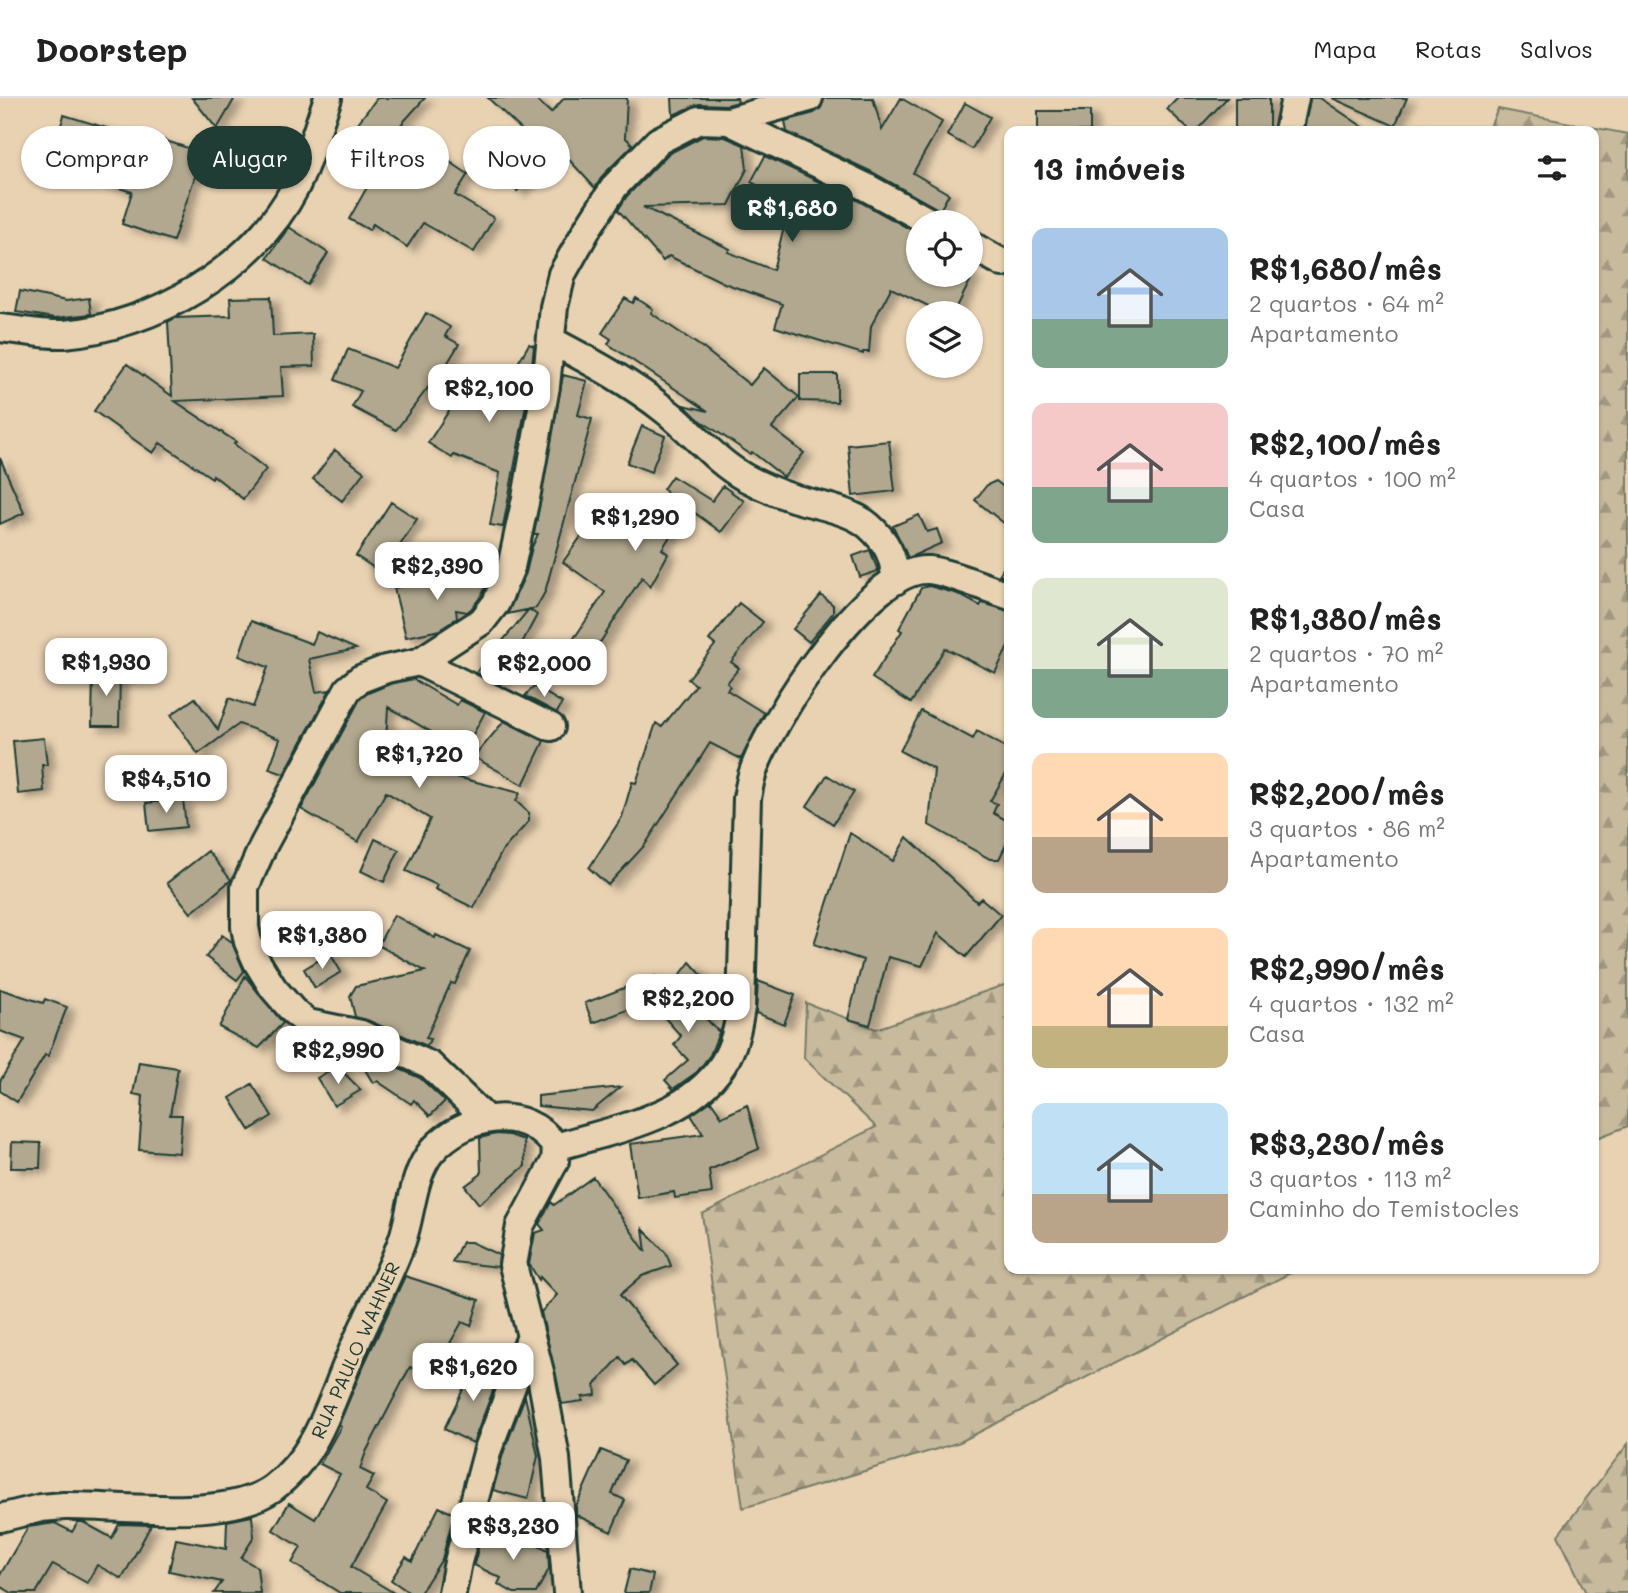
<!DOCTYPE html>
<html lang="pt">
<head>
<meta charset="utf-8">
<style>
  :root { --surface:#fff; --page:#f6f6f6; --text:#222; --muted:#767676; --line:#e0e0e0; --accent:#1f3d34 }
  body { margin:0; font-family:Mali,sans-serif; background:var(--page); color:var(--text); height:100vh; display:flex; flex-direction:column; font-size:26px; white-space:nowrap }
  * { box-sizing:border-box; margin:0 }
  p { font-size:23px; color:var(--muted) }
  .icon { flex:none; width:38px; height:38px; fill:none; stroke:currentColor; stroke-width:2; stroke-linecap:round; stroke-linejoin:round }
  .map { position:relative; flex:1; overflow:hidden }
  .panel { position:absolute; left:1004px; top:28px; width:595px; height:1148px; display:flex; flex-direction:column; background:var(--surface); border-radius:14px; box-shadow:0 2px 5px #0004 }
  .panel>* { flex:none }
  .banner { position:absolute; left:21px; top:28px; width:665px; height:63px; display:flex; gap:14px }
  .buttons { position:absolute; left:906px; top:112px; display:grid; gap:14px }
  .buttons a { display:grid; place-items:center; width:77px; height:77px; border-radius:50%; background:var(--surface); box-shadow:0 2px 5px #0004; font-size:35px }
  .price { position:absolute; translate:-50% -60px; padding:0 16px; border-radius:14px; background:#fff; color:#222; font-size:23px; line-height:46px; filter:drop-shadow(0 2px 4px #0008) }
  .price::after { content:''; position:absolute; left:50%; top:42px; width:21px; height:16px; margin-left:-10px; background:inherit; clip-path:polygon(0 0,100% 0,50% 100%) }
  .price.active { background:var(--accent); color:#fff }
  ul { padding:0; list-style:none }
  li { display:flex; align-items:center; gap:21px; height:175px; padding:0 28px }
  li span { display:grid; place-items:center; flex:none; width:196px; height:140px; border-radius:14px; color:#555 }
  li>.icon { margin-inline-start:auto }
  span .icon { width:84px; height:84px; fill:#fffc; stroke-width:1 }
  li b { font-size:30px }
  h2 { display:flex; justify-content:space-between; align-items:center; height:84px; padding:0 28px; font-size:30px }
  .chip { padding:0 24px; border-radius:32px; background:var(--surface); box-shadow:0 2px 5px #0004; font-size:24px; line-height:63px }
  .chip.active { background:var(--accent); color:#fff }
  header { display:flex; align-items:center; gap:42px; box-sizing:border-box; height:98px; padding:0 35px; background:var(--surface); border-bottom:2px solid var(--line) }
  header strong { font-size:33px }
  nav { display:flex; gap:38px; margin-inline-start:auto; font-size:24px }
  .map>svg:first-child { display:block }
  .forest { fill:url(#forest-firs); stroke:#747c68; stroke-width:2 }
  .building { fill:#b2a88f; stroke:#1f3d34; stroke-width:2; filter:url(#shadow) }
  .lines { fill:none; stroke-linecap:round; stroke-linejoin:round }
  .minor-casing { stroke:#1f3d34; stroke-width:32 }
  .minor { stroke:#e9d2b2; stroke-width:26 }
  .labels { text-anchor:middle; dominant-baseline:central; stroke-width:6; stroke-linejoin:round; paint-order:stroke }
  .street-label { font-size:19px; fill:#1f3d34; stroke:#e9d2b2 }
</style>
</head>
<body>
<header>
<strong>Doorstep</strong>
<nav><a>Mapa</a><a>Rotas</a><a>Salvos</a></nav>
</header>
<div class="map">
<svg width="1628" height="1495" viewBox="0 0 1628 1495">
  <defs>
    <pattern id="forest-firs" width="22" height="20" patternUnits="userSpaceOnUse" patternTransform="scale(1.75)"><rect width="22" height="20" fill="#c8ba9d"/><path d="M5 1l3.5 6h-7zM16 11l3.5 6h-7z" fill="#a29881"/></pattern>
    <filter id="shadow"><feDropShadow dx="8" dy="4.5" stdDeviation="3.5" flood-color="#0004"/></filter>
  </defs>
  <rect width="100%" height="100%" fill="#e9d2b2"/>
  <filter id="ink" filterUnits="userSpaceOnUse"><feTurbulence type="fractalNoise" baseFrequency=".0143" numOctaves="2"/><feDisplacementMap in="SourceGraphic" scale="14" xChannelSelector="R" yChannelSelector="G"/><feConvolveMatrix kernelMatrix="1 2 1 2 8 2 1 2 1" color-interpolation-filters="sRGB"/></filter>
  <g filter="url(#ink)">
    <!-- forest -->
    <path class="forest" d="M1498,11L1628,36V1028L1594,1041V33H1488Z
      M1010,885V1171H1298L960,1344L743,1410L702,1116L876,1029L804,960L806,905L876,931Z
      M1628,1346V1495H1586L1558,1437Z"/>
    <!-- building -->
    <path class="building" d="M192,0H235L217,31Z
      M377,0H425L362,70L338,51Z
      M488,0H535L551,15L564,0H627L625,39L633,47L603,77L595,90L561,53L517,93L493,67L526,36Z
      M672,0H737L738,4L727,7L699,6L673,17Z
      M824,0H873L882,32L901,0L942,24L913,75L949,96L940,112L872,74L787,34L785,23L814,15L821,10Z
      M1178,0H1227L1196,33H1190L1167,11Z
      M1235,0H1269V33H1235Z
      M1310,0H1320L1369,33H1304Z
      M1332,0H1407L1395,28Z
      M965,5L990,19L972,51L947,37Z
      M1038,13H1090V33H1038Z
      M64,17L149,43L151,38L203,55L173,143L122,126L132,94L49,68Z
      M703,38L725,39L744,47L747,71L729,107L643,109L730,151L728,154L773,172L790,105L751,84L765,58L857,102L919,136V177H973L954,215H943L891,190L871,228L869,254H863V256L775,229L782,206L724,185L669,158L663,163L618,112L627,98L668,56Z
      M432,52L468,76L455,97L494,120L474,154L423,125L407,149L373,126L369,132L349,121L379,68L410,85Z
      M289,129L328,155L308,187L267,160Z
      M20,193L66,203L89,200L91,216L56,220L16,214Z
      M271,199L273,238L313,236L314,268L281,269L283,298L175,303L236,344L234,346L266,371L243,401L213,377L212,380L160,345L153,355L94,313L127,266L172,298L168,224L175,220L231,218L230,200Z
      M625,200L633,205L636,200L653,211L651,215L703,250L750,287L764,270L799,299L772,330L804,355L784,379L752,354L750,356L697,320L684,307L708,313L608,246L611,241L602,235Z
      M426,215L450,229L445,238L459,246L441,276L439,275L396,332L352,309L361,293L335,282L348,251L395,270Z
      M529,246L534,248L530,286L503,429L490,427L500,375L454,357L452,360L428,345L463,291L445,279L515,270Z
      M800,276H837V304L800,303Z
      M563,277L587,283L578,317L592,321L545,494L536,510L507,516L526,475L532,449L538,436H534Z
      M642,328L665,338L651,374L627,365Z
      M889,343L895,393L853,398L848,347Z
      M335,352L364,374L342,403L313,381Z
      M0,360L24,415L0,426Z
      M672,378L712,403L723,388L744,403L721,434L688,410L662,451L668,456L650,489L642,479L601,543L588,554L558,559L577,536L605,494L563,464L604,406L642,433L667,394L663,391Z
      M996,383L1010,394V430L975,402L987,387Z
      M391,404L417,421L382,475L356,458Z
      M919,417L927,434L937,431L942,445L908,460L893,428Z
      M870,452L878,473L860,479L853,458Z
      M1010,460V481L999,477Z
      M445,479H490L482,497L471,511L467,514L456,512L457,520L440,532L406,539L394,490Z
      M929,488L958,496L980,508L982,505L1010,513V545L995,575L945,550L911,605L872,580L902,533L899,531L921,490Z
      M821,497L833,507V515L809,544L793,531Z
      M739,505L763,524L731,564L739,570L727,585L730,588L727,592L764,615L741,661L710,645L645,747L608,787L589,770L622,719L632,684L636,685L656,625L662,629L696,587L688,581L715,547L709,542Z
      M529,511L537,517L500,586L476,575Z
      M251,523L312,546L317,534L356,551L309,561L316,594L330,592L284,676L269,671L280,641L239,626L198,656L171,617L195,600L218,632L229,600L253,609L268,569L239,558Z
      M93,572L120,573L119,628H92Z
      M413,581L457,607L460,602L485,614L464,653L388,609L385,661L520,695L516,703L529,715V723L502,753L474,810L435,791L437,787L406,773L430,721L386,694L358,744L301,711L360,601L368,595L390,586Z
      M534,588L562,605L557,615L525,598Z
      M921,613L973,641L977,633L1010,652V669L990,703L997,706L993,715L1010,724V739L999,761H990L929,727L934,671L900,653Z
      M504,623L544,643L523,687L474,659Z
      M44,640L47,667H42L44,693L18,696L13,643Z
      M827,677L854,694L833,726L807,708Z
      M183,701L186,729L149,733L146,705Z
      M850,735L893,763L907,739L977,804L981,800L1001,817L966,859L938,835L922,868L888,859L870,927L848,921L863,862L814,846Z
      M375,741L399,752L384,784L361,773Z
      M208,753L231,782L191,815L167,785Z
      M394,817L435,840L436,837L470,853L455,886L451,885L450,887L426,940L430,941L427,948L367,922L355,919L350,898L356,888L425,873L378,847Z
      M222,837L232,844L244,873L237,882L206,859Z
      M330,855L341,874L315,890L304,871Z
      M690,864L725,903V904L674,885Z
      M245,878L283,925L259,950L219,929Z
      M655,878L662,899L593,925L585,905Z
      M758,883L795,897L784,926L756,915Z
      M673,886L719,934L720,932L710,957L697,974L673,991L665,982L688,962L674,947L681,938L656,910Z
      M0,891L43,905L45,901L67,909L48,958L45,957L17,1004L0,993V983L25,942L0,933Z
      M352,950L420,980L445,1003L430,1018L414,1002L411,1006L377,983L373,985Z
      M139,964L178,970L170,1017H182L179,1055L139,1052L143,998L133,996Z
      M337,968L361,992L334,1008L317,980Z
      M252,986L272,1018L250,1032L230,1000Z
      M621,989L592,1013L538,1008V998Z
      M711,1003L722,1019L747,1007L759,1051L709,1072L712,1095L675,1100L674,1094L638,1100L630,1046L703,1036L691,1017Z
      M496,1036L509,1037L524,1042L525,1068L479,1106L465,1088L481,1076L480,1040Z
      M12,1044L41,1045L40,1070H11Z
      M593,1079L646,1154L643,1131L666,1155L671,1168L642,1178L620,1197L677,1267L654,1287L632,1262L626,1267L620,1259L595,1287L596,1297L582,1299L583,1303L562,1306L541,1214L557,1197L540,1179L539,1182L529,1166L535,1135L544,1132L539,1126L551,1104L554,1107Z
      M462,1144H471L499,1157L498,1169L452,1164Z
      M405,1178L479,1202L471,1228L462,1224L431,1279L410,1269L366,1354L360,1371L374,1378L366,1392L387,1405L351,1469L394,1495H340L292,1465L301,1449L273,1432L289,1405L315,1421L340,1376L320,1366L341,1328L339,1326L362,1271Z
      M476,1264L497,1272L494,1280L497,1282L473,1345L444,1331Z
      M525,1298L538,1358L528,1401L493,1392L503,1356Z
      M601,1352L626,1362L612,1396L625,1402L611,1434L576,1417V1408Z
      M439,1409L454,1416L442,1461L420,1495H410L391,1482L406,1459L412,1463Z
      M252,1418L254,1439L241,1460L257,1469L260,1495H214L222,1484L169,1473L176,1441L226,1451L227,1423Z
      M78,1424H83L112,1440L119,1426L151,1427L122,1481L97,1467L87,1485L53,1466L36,1495H12L0,1488V1477L28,1429L55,1425L72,1434Z
      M483,1430L518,1447L523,1439L548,1452L549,1471L536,1495H514L498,1486L501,1480L474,1467Z
      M630,1471L653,1477L649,1495H624Z"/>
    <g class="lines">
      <!-- minor casing -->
      <g class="minor-casing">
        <path id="minor" d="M729,23L864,88L930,124
          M1288,33L1295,0
          M971,147L1003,165
          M0,230C21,232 43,237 64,236C153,229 254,170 295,90C309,62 317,30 328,0
          M552,243C592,264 631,285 666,313C693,334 714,362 744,379C759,387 777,395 793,400C816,407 851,412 869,428C886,443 895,459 895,483
          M419,564L551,629
          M485,1020L430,967L361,936L308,925L293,913L273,890L257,864L248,844L245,829V789L264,746L348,591L360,581L386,571L419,564L482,523L496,505L511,469L526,400L546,288L554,209L562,176L589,128L615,88L658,43L699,22L729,23L809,0
          M556,1049C614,1031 687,1021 723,966C734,949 738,929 741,909L747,700C749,691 750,682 753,674C770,623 869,467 929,472C949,474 989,491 1010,498
          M556,1049L555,1063L520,1128L513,1167L541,1278L556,1360L567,1495
          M0,1420L41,1410L64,1408C121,1407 227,1424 273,1390C321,1354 332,1297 356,1245C371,1211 389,1179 402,1143C412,1115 412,1077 432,1053C465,1016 525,1005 556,1049
          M452,1495L458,1464L488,1351L531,1238"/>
      </g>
      <!-- minor -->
      <use href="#minor" class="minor"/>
    </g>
  </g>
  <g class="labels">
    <!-- street labels -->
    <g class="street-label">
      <text transform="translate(355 1252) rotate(-66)">RUA PAULO WAHNER</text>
    </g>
  </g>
</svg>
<div class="buttons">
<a><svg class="icon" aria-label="locate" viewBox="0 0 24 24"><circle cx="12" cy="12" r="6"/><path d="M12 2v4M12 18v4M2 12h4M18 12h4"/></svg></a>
<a><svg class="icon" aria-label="layers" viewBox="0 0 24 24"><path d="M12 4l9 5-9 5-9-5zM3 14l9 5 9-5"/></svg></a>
</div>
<b class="price active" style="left:792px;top:146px">R$1,680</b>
<b class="price" style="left:489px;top:326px">R$2,100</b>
<b class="price" style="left:635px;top:455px">R$1,290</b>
<b class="price" style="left:437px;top:504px">R$2,390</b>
<b class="price" style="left:106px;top:600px">R$1,930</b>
<b class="price" style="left:544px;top:601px">R$2,000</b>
<b class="price" style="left:419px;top:692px">R$1,720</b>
<b class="price" style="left:166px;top:717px">R$4,510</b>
<b class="price" style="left:322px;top:873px">R$1,380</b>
<b class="price" style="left:688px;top:936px">R$2,200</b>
<b class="price" style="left:338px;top:988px">R$2,990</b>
<b class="price" style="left:473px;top:1305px">R$1,620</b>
<b class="price" style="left:513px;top:1464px">R$3,230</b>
<div class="banner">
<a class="chip">Comprar</a>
<a class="chip active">Alugar</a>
<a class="chip">Filtros</a>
<a class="chip">Novo</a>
</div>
<section class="panel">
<h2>13 imóveis<svg class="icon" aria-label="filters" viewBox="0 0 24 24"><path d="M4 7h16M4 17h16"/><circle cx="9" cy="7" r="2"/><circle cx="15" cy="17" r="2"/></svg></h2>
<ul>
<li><span style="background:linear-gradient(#a9c7e8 65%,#7fa58c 0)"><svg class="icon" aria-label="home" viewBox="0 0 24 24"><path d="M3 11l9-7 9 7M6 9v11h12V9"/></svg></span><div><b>R$1,680/mês</b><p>2 quartos · 64 m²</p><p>Apartamento</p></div></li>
<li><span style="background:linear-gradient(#f6c9c9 60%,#7fa58c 0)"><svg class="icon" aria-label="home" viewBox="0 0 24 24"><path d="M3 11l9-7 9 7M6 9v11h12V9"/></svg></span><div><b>R$2,100/mês</b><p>4 quartos · 100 m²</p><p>Casa</p></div></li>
<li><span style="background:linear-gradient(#dfe7d0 65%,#7fa58c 0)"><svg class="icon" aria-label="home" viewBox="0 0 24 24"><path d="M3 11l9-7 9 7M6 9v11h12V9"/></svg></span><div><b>R$1,380/mês</b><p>2 quartos · 70 m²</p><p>Apartamento</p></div></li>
<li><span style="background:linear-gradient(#ffd9b3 60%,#b9a48a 0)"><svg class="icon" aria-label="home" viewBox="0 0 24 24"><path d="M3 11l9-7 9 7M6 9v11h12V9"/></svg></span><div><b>R$2,200/mês</b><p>3 quartos · 86 m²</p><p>Apartamento</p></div></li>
<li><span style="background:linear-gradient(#ffd9b3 70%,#c2b280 0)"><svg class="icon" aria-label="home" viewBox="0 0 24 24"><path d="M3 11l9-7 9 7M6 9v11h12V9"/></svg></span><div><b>R$2,990/mês</b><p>4 quartos · 132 m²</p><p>Casa</p></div></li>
<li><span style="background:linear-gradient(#bfe0f5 65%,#b9a48a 0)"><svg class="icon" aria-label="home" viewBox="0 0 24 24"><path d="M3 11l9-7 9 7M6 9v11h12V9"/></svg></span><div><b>R$3,230/mês</b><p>3 quartos · 113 m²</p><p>Caminho do Temistocles</p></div></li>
</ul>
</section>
</div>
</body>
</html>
